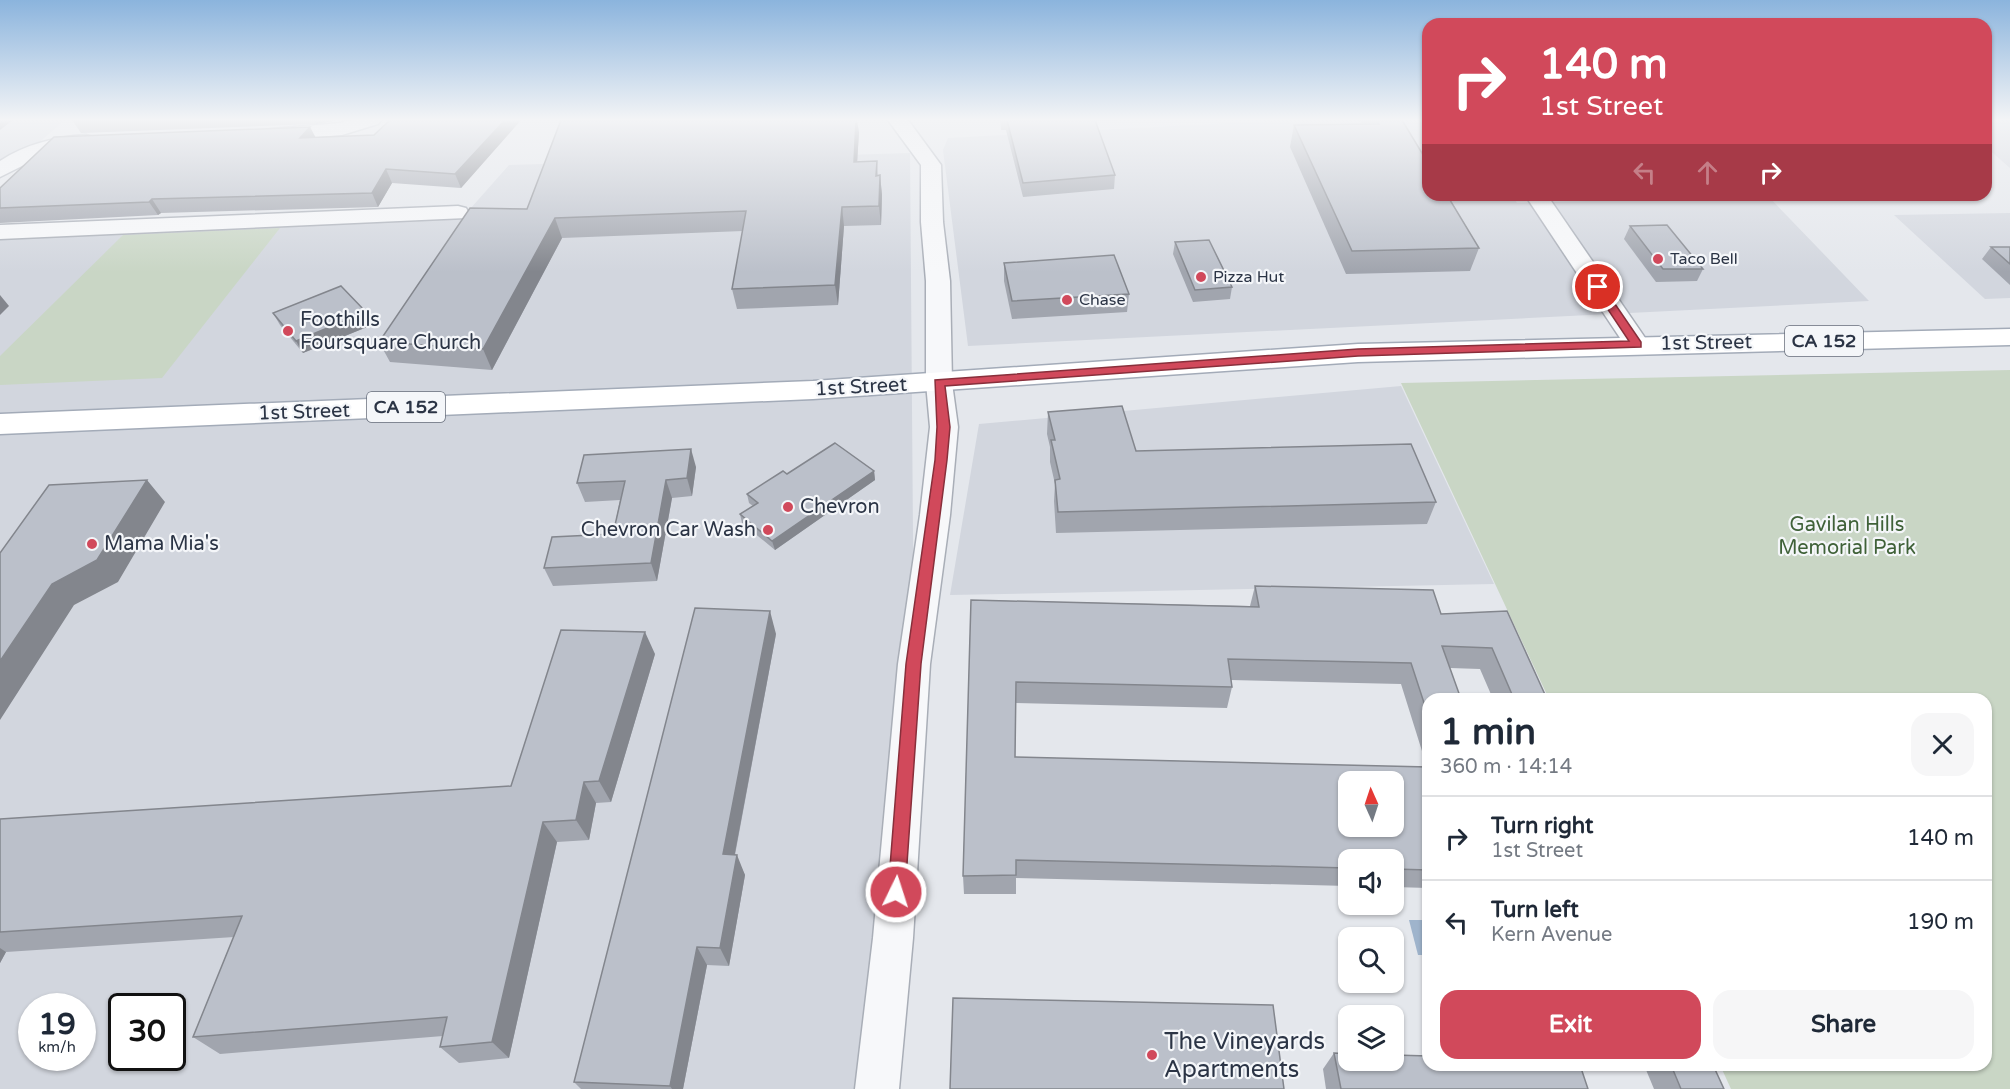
<!DOCTYPE html>
<html lang="en">
<head>
<meta charset="utf-8">
<style>
  :root { --surface:#fff; --page:#f6f6f7; --text:#1f2937; --muted:#747a83; --line:#e0e1e3; --accent:#d1495b }
  body { margin:0; font-family:"Varela Round",sans-serif; background:var(--page); color:var(--text); height:100vh; display:flex; flex-direction:column; font-size:22px; white-space:nowrap }
  * { box-sizing:border-box; margin:0 }
  p { font-size:20px; color:var(--muted) }
  .icon { flex:none; width:33px; height:33px; fill:none; stroke:currentColor; stroke-width:2; stroke-linecap:round; stroke-linejoin:round }
  .map { position:relative; flex:1; overflow:hidden }
  .drawer { position:absolute; left:1422px; top:693px; width:570px; height:378px; display:flex; flex-direction:column; background:var(--surface); border-radius:18px; box-shadow:0 2px 4px #0004 }
  .drawer>* { flex:none }
  .banner { position:absolute; left:1422px; top:18px; width:570px; height:183px; border-radius:18px; box-shadow:0 2px 4px #0004; background:#d1495b; color:#fff; overflow:hidden }
  .needle { width:39px; rotate:357deg }
  .fabs { position:absolute; left:1338px; top:771px; display:grid; gap:12px }
  .fabs a { display:grid; place-items:center; width:66px; height:66px; border-radius:12px; background:var(--surface); box-shadow:0 2px 4px #0004; font-size:30px }
  .speed { position:absolute; left:18px; top:993px; display:flex; gap:12px; font-size:30px; font-weight:700; text-align:center }
  .speed>* { display:grid; place-content:center; width:78px; height:78px; border-radius:50%; background:var(--surface); box-shadow:0 2px 4px #0004; line-height:1 }
  .speed small { font-size:15px; font-weight:400 }
  .speed .limit { border:3px solid #111; border-radius:9px; background:#fff; color:#111 }
  .pin { position:absolute; display:grid; place-items:center; width:51px; height:51px; color:#fff; margin:-26px; border:3px solid #fff; border-radius:50%; box-shadow:0 2px 6px #0007 }
  .me { position:absolute; width:66px; margin:-33px; rotate:4deg; stroke-linejoin:round; filter:drop-shadow(0 0 4px #0008) }
  .turn { display:flex; align-items:center; gap:21px; height:126px; padding:0 18px; font-size:27px }
  .turn .icon { width:78px; height:78px; stroke-width:2.5 }
  .turn b { display:block; font-size:42px; line-height:51px }
  .lanes { display:flex; align-items:center; height:57px; padding:0 18px; background:#0003; justify-content:center; gap:30px; direction:ltr }
  .lanes .off { opacity:.35 }
  .round { display:grid; place-items:center; flex:none; width:63px; height:63px; border-radius:18px; background:var(--page) }
  .head { display:flex; align-items:center; justify-content:space-between; height:102px; padding:0 18px }
  h1 { font-size:36px; font-weight:700; line-height:45px }
  .primary-button { display:flex; gap:12px; margin-top:auto; padding:12px 18px }
  .primary-button a { flex:1; height:69px; border-radius:18px; background:var(--accent); color:#fff; font-size:24px; font-weight:700; line-height:69px; text-align:center }
  .primary-button a+a { background:var(--page); color:var(--text) }
  ul { padding:0; list-style:none }
  li { display:flex; align-items:center; gap:18px; height:84px; padding:0 18px; border-top:2px solid var(--line) }
  li div { flex:1 }
  li b { display:block; font-size:22px }
  li em { font-style:normal }
  .map>svg:first-child { display:block }
  .built { fill:#d2d6de; fill-rule:evenodd }
  .green { fill:#c9d6c5 }
  .water { fill:#9fb4cc }
  .lines { fill:none; stroke-linecap:round; stroke-linejoin:round }
  .minor-casing { stroke:#a9aeb7; stroke-width:3 }
  .major-casing { stroke:#a3abb8; stroke-width:3 }
  .minor { fill:#f7f8fa; fill-rule:evenodd }
  .major { fill:#fff; fill-rule:evenodd }
  .wall { fill:#a1a5ae; fill-rule:evenodd }
  .shaded-wall { fill:#83868d }
  .building { fill:#bbc0ca; stroke:#83868d; stroke-width:1.5; fill-rule:evenodd }
  .route { fill:#d1495b; stroke:#882f3b; stroke-width:1.5 }
  .poi-dot { fill:#d1495b; stroke:#f4f6f9; stroke-width:2 }
  .labels { text-anchor:middle; dominant-baseline:central; stroke-width:4.5; stroke-linejoin:round; paint-order:stroke }
  .far-poi-label { font-size:16px; fill:#2b3445; stroke:#f4f6f9; text-anchor:start }
  .shield { fill:#f4f6f9; stroke:#676e7b; stroke-width:1.5 }
  .shield-label { font-size:18px; font-weight:bold; fill:#2b3445 }
  .poi-label { font-size:20px; fill:#2b3445; stroke:#f4f6f9; text-anchor:start }
  .street-label { font-size:20px; fill:#2b3445; stroke:#f4f6f9 }
  .park-label { font-size:20px; fill:#3f6138; stroke:#f4f6f9 }
  .near-poi-label { font-size:24px; fill:#2b3445; stroke:#f4f6f9; text-anchor:start }
</style>
</head>
<body>
<div class="map">
<svg width="2010" height="1089" viewBox="0 0 2010 1089">
  <rect width="100%" height="100%" fill="#e4e7ec"/>
  <!-- built -->
  <g class="built">
    <polygon points="0,120 65,120 0,176"/>
    <polygon points="1287,120 1428,120 1428,195 1512,195 1517,203 1768,196 1869,301 968,346 943,150 948,138"/>
    <polygon points="1986,120 2010,120 2010,168 1986,147"/>
    <path d="M910,153L914,664L874,1089H0V229L470,209L509,165ZM32,1006H82V1058H32ZM122,1006H172V1058H122Z"/>
    <polygon points="2010,213 2010,298 1985,299 1894,215"/>
    <polygon points="1401,386 1494,584 950,595 979,424"/>
  </g>
  <!-- green -->
  <g class="green">
    <polygon points="280,228 162,378 0,385 0,356 123,235"/>
    <polygon points="2010,370 2010,1089 1731,1089 1720,1065 1986,1065 1986,699 1549,699 1401,383"/>
  </g>
  <!-- water -->
  <polygon class="water" points="1409,920 1428,920 1428,955 1418,955"/>
  <g class="lines">
    <defs>
      <g id="minor">
        <polygon points="351,120 381,120 378,124 342,135 271,141 264,139 261,135 264,131 271,129 340,123"/>
        <polygon points="888,120 908,120 941,165 943,222 950,281 952,383 958,427 950,515 930,664 913,938 899,1089 855,1089 873,938 898,664 920,515 930,427 926,383 926,281 921,222 921,165"/>
        <path d="M86,135L93,137L96,141L93,145L48,153L0,177V161C26,144 55,137 86,135Z"/>
        <polygon points="1525,195 1547,195 1650,345 1646,350 1637,353 1628,350"/>
        <polygon points="458,206 466,208 469,213 466,218 0,239 0,225"/>
      </g>
      <polygon id="major" points="2010,329 2010,345 1358,362 813,399 0,434 0,414 813,381 1358,344"/>
    </defs>
    <!-- minor casing -->
    <use href="#minor" class="minor-casing"/>
    <!-- major casing -->
    <use href="#major" class="major-casing"/>
    <!-- minor -->
    <use href="#minor" class="minor"/>
    <!-- major -->
    <use href="#major" class="major"/>
  </g>
  <!-- wall -->
  <g class="wall">
    <polygon points="72,120 334,120 333,121 316,124 81,133"/>
    <polygon points="390,120 521,120 461,188 392,183 378,207 161,213 158,215 0,223 0,188 310,127 315,138 374,135"/>
    <polygon points="1000,120 1130,120 1095,121 1115,175 1114,189 1023,197 1006,130 1001,130"/>
    <polygon points="1360,120 1402,120 1479,248 1470,271 1346,274 1290,147 1294,125 1362,124"/>
    <polygon points="859,132 857,162 877,161 878,176 880,175 882,195 881,225 844,226 838,305 737,309 732,289 743,231 562,238 492,370 390,362 379,342 527,209"/>
    <polygon points="1630,226 1703,269 1697,281 1656,282 1624,239"/>
    <polygon points="1175,242 1232,287 1230,299 1193,302 1173,254"/>
    <polygon points="1991,247 2010,247 2010,285 1982,259"/>
    <polygon points="1004,263 1129,294 1127,312 1012,319 1004,281"/>
    <polygon points="273,313 372,325 303,353 280,325"/>
    <polygon points="1048,412 1136,451 1436,502 1427,524 1056,533 1054,501 1055,484 1050,462 1050,447 1047,434"/>
    <polygon points="696,467 692,496 672,498 657,581 553,586 544,568 613,534 620,500 585,502 577,483"/>
    <polygon points="874,471 875,480 775,550 742,523 740,514 753,506 749,503 747,494 787,474"/>
    <path d="M1255,586L1441,614L1507,611L1547,699H1493L1480,669L1450,668L1428,699V888L1394,887V860H1348V886L1016,878V894H964L963,876L971,600L1250,606ZM1231,680L1401,684L1427,767L1015,757L1016,703L1227,708L1232,687Z"/>
    <polygon points="776,634 735,855 745,875 729,966 707,965 683,1089 581,1089 574,1082"/>
    <polygon points="655,654 611,802 596,803 589,840 557,842 509,1058 459,1063 440,1047 443,1036 220,1054 193,1037 234,937 6,952 0,963 0,819 511,786"/>
    <polygon points="1334,1053 1588,1089 1326,1089 1323,1069"/>
    <polygon points="1644,1065 1713,1065 1724,1089 1654,1089"/>
  </g>
  <!-- shaded-wall -->
  <g class="shaded-wall">
    <polygon points="0,120 13,120 0,130"/>
    <polygon points="314,120 334,120 333,121 316,124"/>
    <polygon points="505,120 521,120 461,188 455,174"/>
    <polygon points="856,120 857,120 859,132 856,181 854,162"/>
    <polygon points="310,127 317,140 300,138"/>
    <polygon points="386,169 392,183 378,207 372,193"/>
    <polygon points="880,175 882,195 881,225 879,206"/>
    <polygon points="152,199 161,213 158,215 149,202"/>
    <polygon points="842,207 844,226 838,305 835,285"/>
    <polygon points="555,218 562,238 492,370 483,349"/>
    <polygon points="0,295 9,306 0,315"/>
    <polygon points="366,312 372,325 303,353 296,341"/>
    <polygon points="691,449 696,467 692,496 687,478"/>
    <polygon points="874,471 875,480 775,550 772,541"/>
    <polygon points="147,480 165,502 118,582 74,605 0,720 0,661 52,584"/>
    <polygon points="666,480 672,498 657,581 651,563"/>
    <polygon points="770,611 776,634 731,874 723,854"/>
    <polygon points="645,632 655,654 611,802 599,781"/>
    <polygon points="584,782 596,803 589,840 576,820"/>
    <polygon points="543,822 557,842 509,1058 492,1042"/>
    <polygon points="737,855 745,875 729,966 720,948"/>
    <polygon points="697,947 707,965 683,1089 672,1089 670,1086"/>
    <polygon points="0,948 6,952 0,963"/>
  </g>
  <!-- building -->
  <g class="building">
    <polygon points="390,120 505,120 455,174 386,169 372,193 152,199 149,202 0,208 0,188 54,137 310,127 300,138 374,135"/>
    <polygon points="561,120 856,120 854,162 877,161 876,176 880,175 879,206 842,207 835,285 732,289 746,211 555,218 483,349 379,342 470,208 527,209"/>
    <polygon points="1007,120 1095,120 1115,175 1023,183"/>
    <polygon points="1377,120 1402,120 1428,163 1428,195 1447,195 1479,248 1352,251 1294,125 1379,124"/>
    <polygon points="1667,225 1703,269 1663,269 1630,226"/>
    <polygon points="1209,240 1232,287 1195,290 1175,242"/>
    <polygon points="1991,247 2010,247 2010,264"/>
    <polygon points="1114,255 1129,294 1012,301 1004,263"/>
    <polygon points="341,286 366,312 296,341 273,313"/>
    <polygon points="1122,406 1136,451 1411,444 1436,502 1058,512 1055,480 1060,479 1051,440 1055,440 1048,412"/>
    <polygon points="835,443 874,471 772,541 740,514 758,503 747,494 783,471 787,474"/>
    <polygon points="691,449 687,478 666,480 651,563 544,568 552,537 613,534 625,481 577,483 584,455"/>
    <polygon points="147,480 97,560 52,584 0,661 0,553 49,485"/>
    <path d="M1255,586L1433,590L1441,614L1507,611L1547,699H1514L1492,648L1442,646L1461,699H1428V715L1411,663L1228,659L1232,687L1016,682L1015,757L1428,767V870L1394,869V860H1348V868L1016,860V875L963,876L971,600L1259,607ZM1348,782H1394V826H1348Z"/>
    <polygon points="695,608 770,611 723,854 737,855 720,948 697,947 670,1086 574,1082"/>
    <polygon points="561,630 645,632 599,781 584,782 576,820 543,822 492,1042 440,1047 447,1017 193,1037 242,916 0,932 0,819 511,786"/>
    <polygon points="953,998 1273,1005 1284,1089 950,1089"/>
    <polygon points="1334,1053 1348,1054 1348,1060 1394,1060 1394,1055 1428,1056 1428,1065 1580,1065 1588,1089 1341,1089"/>
    <polygon points="1671,1065 1713,1065 1724,1089 1681,1089"/>
  </g>
  <!-- sky -->
  <linearGradient id="sky" x2="0" y2="1"><stop stop-color="#8bb4dd"/><stop offset="0.44" stop-color="#f3f4f6"/><stop offset="1" stop-color="#f3f4f6" stop-opacity="0"/></linearGradient>
  <rect width="2010" height="272" fill="url(#sky)"/>
  <!-- route -->
  <polygon class="route" points="1598,284 1602,285 1641,342 1641,347 1358,356 945,386 950,427 947,460 921,664 905,892 903,898 896,901 890,898 888,892 906,664 935,460 937,427 935,380 1358,349 1629,341 1593,287"/>
  <!-- markers -->
  <g class="poi-dot">
    <circle cx="1658" cy="259" r="6"/>
    <circle cx="1201" cy="277" r="6"/>
    <circle cx="1067" cy="300" r="6"/>
    <circle cx="288" cy="331" r="6"/>
    <circle cx="788" cy="507" r="6"/>
    <circle cx="768" cy="530" r="6"/>
    <circle cx="92" cy="544" r="6"/>
    <circle cx="1152" cy="1055" r="6"/>
  </g>
  <g class="labels">
    <!-- far-poi labels -->
    <g class="far-poi-label">
      <text x="1670" y="259">Taco Bell</text>
      <text x="1213" y="277">Pizza Hut</text>
      <text x="1079" y="300">Chase</text>
    </g>
    <!-- shield labels -->
    <g class="shield">
      <rect x="1785" y="326" width="78" height="30" rx="4.5"/>
      <rect x="367" y="392" width="78" height="30" rx="4.5"/>
    </g>
    <g class="shield-label">
      <text x="1824" y="341">CA 152</text>
      <text x="406" y="407">CA 152</text>
    </g>
    <!-- poi labels -->
    <g class="poi-label">
      <text x="300" y="320">Foothills<tspan x="300" dy="23">Foursquare Church</tspan></text>
      <text x="800" y="507">Chevron</text>
      <text x="756" y="530" text-anchor="end">Chevron Car Wash</text>
      <text x="104" y="544">Mama Mia's</text>
    </g>
    <!-- street labels -->
    <g class="street-label">
      <text transform="translate(1706 343) rotate(-1)">1st Street</text>
      <text transform="translate(861 387) rotate(-3)">1st Street</text>
      <text transform="translate(304 412) rotate(-2)">1st Street</text>
    </g>
    <!-- park labels -->
    <g class="park-label">
      <text x="1847" y="525">Gavilan Hills<tspan x="1847" dy="23">Memorial Park</tspan></text>
    </g>
    <!-- near-poi labels -->
    <g class="near-poi-label">
      <text x="1164" y="1041">The Vineyards<tspan x="1164" dy="28">Apartments</tspan></text>
    </g>
  </g>
</svg>
<div class="fabs">
<a><svg class="needle" viewBox="-14 -14 28 28"><path d="M0-13l5 13h-10z" fill="#e53935"/><path d="M0 13l5-13h-10z" fill="#747a83"/></svg></a>
<a><svg class="icon" aria-label="sound" viewBox="0 0 24 24"><path d="M4 9h4l5-4v14l-5-4H4zM17 9q2 3 0 6"/></svg></a>
<a><svg class="icon" aria-label="search" viewBox="0 0 24 24"><circle cx="10" cy="10" r="6"/><path d="M15 15l6 6"/></svg></a>
<a><svg class="icon" aria-label="layers" viewBox="0 0 24 24"><path d="M12 4l9 5-9 5-9-5zM3 14l9 5 9-5"/></svg></a>
</div>
<div class="speed"><div>19<small>km/h</small></div><div class="limit">30</div></div>
<div class="pin" style="left:1598px;top:287px;background:#d93025"><svg class="icon" aria-label="arrive" viewBox="0 0 24 24"><path d="M6 21V4h12l-3 4 3 4H6"/></svg></div>
<svg class="me" style="left:896px;top:892px" viewBox="-20 -20 40 40"><circle r="17" fill="#d1495b" stroke="#fff" stroke-width="3"/><path d="M0-11L8 9 0 5-8 9z" fill="#fff"/></svg>
<div class="banner">
<div class="turn"><svg class="icon" aria-label="right" viewBox="0 0 24 24"><path d="M7 20v-9h11M14 6l5 5-5 5"/></svg><div><b>140 m</b>1st Street</div></div>
<div class="lanes"><svg class="icon off" aria-label="left" viewBox="0 0 24 24"><path d="M17 20v-9H6M10 6l-5 5 5 5"/></svg><svg class="icon off" aria-label="ahead" viewBox="0 0 24 24"><path d="M12 20V5M6 11l6-6 6 6"/></svg><svg class="icon" aria-label="right" viewBox="0 0 24 24"><path d="M7 20v-9h11M14 6l5 5-5 5"/></svg></div>
</div>
<section class="drawer">
<div class="head"><div><h1>1 min</h1><p>360 m · 14:14</p></div><a class="round"><svg class="icon" aria-label="close" viewBox="0 0 24 24"><path d="M6 6l12 12M18 6L6 18"/></svg></a></div>
<ul>
<li><svg class="icon" aria-label="right" viewBox="0 0 24 24"><path d="M7 20v-9h11M14 6l5 5-5 5"/></svg><div><b>Turn right</b><p>1st Street</p></div><em>140 m</em></li>
<li><svg class="icon" aria-label="left" viewBox="0 0 24 24"><path d="M17 20v-9H6M10 6l-5 5 5 5"/></svg><div><b>Turn left</b><p>Kern Avenue</p></div><em>190 m</em></li>
</ul>
<div class="primary-button"><a>Exit</a><a>Share</a></div>
</section>
</div>
</body>
</html>
